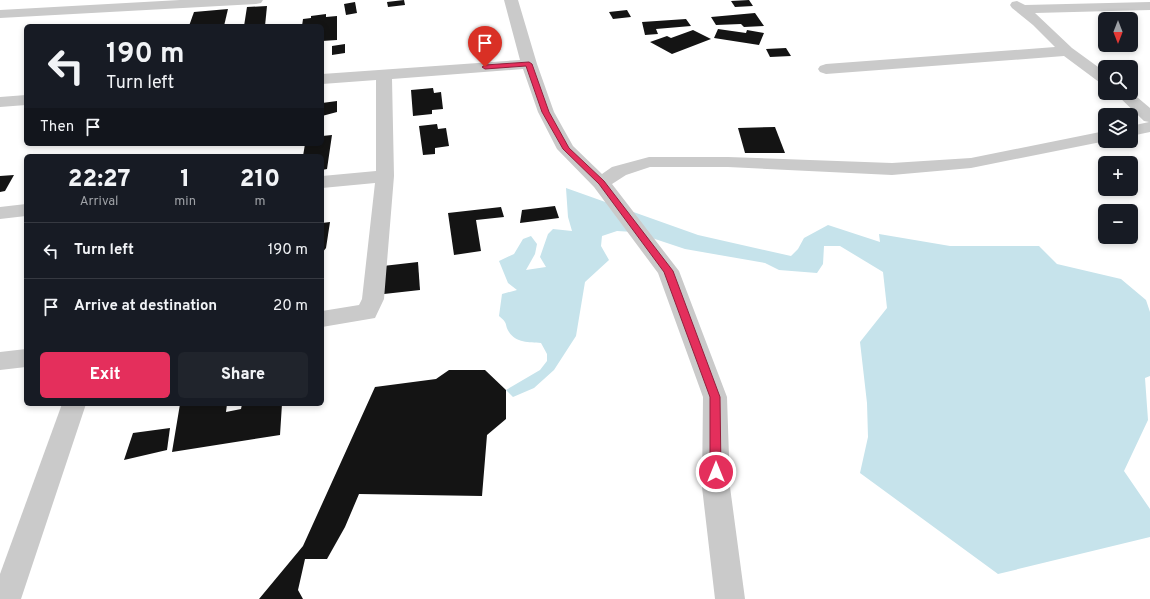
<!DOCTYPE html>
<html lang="en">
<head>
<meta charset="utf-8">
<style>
  :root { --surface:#171b24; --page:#20242c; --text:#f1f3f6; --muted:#9ea1a6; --line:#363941; --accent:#e42f5c }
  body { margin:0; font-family:Overpass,sans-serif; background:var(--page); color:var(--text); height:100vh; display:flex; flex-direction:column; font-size:15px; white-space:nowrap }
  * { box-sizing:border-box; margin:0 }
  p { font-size:13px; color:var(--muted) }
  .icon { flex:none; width:22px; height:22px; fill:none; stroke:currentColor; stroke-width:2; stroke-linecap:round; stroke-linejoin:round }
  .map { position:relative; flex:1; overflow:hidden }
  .side { position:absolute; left:24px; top:154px; width:300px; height:252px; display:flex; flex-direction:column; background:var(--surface); border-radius:6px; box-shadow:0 2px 6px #0003 }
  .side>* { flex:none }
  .banner { position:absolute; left:24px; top:24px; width:300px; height:122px; border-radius:6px; box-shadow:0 2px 6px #0003; background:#171b24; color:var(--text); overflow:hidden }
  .needle { width:26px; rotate:180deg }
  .fabs { position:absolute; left:1098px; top:12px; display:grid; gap:8px }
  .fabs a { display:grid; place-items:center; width:40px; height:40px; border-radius:6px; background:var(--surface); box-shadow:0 2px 6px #0003; font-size:20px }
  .pin { position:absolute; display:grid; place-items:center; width:34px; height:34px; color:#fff; margin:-41px -17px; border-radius:50% 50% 50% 0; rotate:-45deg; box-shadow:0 0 4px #0007 }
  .pin .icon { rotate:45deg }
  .me { position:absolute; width:44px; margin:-22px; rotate:0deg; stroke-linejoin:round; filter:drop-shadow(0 0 3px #0008) }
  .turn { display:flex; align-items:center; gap:14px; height:84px; padding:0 16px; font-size:18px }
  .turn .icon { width:52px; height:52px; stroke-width:2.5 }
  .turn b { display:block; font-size:28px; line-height:34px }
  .then { display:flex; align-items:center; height:38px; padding:0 16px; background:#0003; gap:8px; font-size:15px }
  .eta { display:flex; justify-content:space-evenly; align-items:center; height:68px; text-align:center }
  .eta b { font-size:24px; font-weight:800; line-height:28px }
  .action { display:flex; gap:8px; margin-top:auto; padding:8px 16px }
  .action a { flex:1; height:46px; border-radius:6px; background:var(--accent); color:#fff; font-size:16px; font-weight:800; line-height:46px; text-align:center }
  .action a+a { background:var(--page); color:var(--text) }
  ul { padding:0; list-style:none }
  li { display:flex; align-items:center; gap:12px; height:56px; padding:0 16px; border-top:1px solid var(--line) }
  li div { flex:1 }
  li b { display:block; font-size:15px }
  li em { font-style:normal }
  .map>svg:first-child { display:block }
  .water { fill:#c6e3eb }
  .building { fill:#141414 }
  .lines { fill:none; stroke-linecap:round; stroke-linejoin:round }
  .street { fill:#cacaca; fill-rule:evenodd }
  .route { fill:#e42f5c; stroke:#941f3c }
</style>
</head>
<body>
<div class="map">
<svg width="1150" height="599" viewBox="0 0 1150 599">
  <rect width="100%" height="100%" fill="#fff"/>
  <!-- water -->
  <path class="water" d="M566,188L698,235L791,256L798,249L804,238L828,225L880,242L879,234L950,246H1039L1057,264L1121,279L1146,300L1150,312V376L1145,378L1148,420L1124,471L1150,509V537L998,574L860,473L868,437L867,403L860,342L887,308L883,272L840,246H824L823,264L817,273L779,270L765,263L685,249L634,232L617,231L602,236L601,246L609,260L585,282L576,336L554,370L534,388L513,397L506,390L540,370L547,361V354L541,343C529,342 516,343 509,332C504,324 509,324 499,316L502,294L517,290L508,283L499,261L514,254L523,239L531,236L537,244L535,254L526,270L546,267L540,257L548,234L553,229L572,231L568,217Z"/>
  <!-- building -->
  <g class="building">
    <polygon points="404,0 405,5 388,7 387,2"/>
    <polygon points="749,0 753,6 735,7 731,1"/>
    <polygon points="355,2 357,13 346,15 344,4"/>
    <polygon points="267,6 265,26 244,26 247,7"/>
    <polygon points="228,9 224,26 189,26 194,12"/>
    <polygon points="627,10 631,17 613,19 609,12"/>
    <polygon points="755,13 764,26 744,27 741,24 716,25 711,17"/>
    <polygon points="326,14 326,17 337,16 337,40 322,41 322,26 302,26 303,19 311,18 311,16"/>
    <polygon points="686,19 691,26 656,29 658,34 645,35 642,22"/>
    <polygon points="718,29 746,33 747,30 764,33 759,45 714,38"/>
    <polygon points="693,30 711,39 672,54 650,42 667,36 671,38"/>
    <polygon points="345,44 345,53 332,55 332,46"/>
    <polygon points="786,48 791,56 770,57 766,49"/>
    <polygon points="433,88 434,93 441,92 443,109 432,110 432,114 413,116 411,90"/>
    <polygon points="337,101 337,112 322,116 322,103"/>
    <polygon points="437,124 438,129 446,128 449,146 435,148 435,154 423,155 419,126"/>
    <polygon points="775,127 785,153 745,153 738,128"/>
    <polygon points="332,135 327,169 322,170 322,156 303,156 305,144 322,144 322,136"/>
    <polygon points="14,175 5,191 0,192 0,176"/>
    <polygon points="555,206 559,218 520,223 522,210"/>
    <polygon points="501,207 504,217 476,220 481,251 454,255 448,213"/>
    <polygon points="330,222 326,248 322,253 322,223"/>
    <polygon points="418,262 420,290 384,294 383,266"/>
    <polygon points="449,370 485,370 506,390 506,419 487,435 482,496 359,494 345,527 327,559 305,559 298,590 303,599 259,599 303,546 375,387 436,379"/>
    <polygon points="180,404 227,404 226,412 241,409 242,404 282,404 280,435 172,452"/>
    <polygon points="170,428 167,450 124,460 133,433"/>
  </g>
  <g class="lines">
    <!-- street -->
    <g class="street">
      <polygon points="180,0 263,0 261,3 256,4 0,18 0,10"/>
      <polygon points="504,0 518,0 537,64 554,112 573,146 602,174 612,167 649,157 728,157 892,163 971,158 1105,131 1106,141 971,168 892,175 728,167 650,167 626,175 612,184 679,271 727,397 730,487 745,599 715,599 702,487 703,397 658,273 594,187 557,149 538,112 523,69 392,79 394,176 384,299 375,318 322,327 322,311 359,305 362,299 375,183 322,188 322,176 376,171 376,80 322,84 322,74 520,60"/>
      <polygon points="1017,1 1025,5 1150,2 1150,10 1035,13 1072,48 1105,72 1105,84 1099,82 1064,56 826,74 820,72 818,69 820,66 826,64 1055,47 1033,25 1012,8 1010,5 1012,2"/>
      <polygon points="1131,92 1150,108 1150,132 1131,136 1131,126 1149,122 1144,121 1115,93 1131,93"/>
      <polygon points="26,95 26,105 0,107 0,97"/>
      <polygon points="26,204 26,216 0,219 0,207"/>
      <polygon points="26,349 26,367 0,370 0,352"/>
      <polygon points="62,404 86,404 21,599 0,599 0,574"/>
    </g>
  </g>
  <!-- route -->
  <polygon class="route" points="529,62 532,64 549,112 569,148 604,181 673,271 720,397 721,472 720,476 716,477 712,476 710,472 710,397 664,272 599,184 563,149 542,112 526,66 485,69 482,67 485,65"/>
</svg>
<div class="fabs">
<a><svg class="needle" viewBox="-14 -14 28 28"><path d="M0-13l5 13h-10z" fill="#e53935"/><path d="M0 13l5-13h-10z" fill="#9ea1a6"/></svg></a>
<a><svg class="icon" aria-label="search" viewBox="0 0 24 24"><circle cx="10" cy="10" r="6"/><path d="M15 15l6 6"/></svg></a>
<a><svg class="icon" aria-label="layers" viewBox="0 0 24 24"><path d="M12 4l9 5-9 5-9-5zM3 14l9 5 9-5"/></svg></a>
<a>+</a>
<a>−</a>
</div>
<div class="pin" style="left:485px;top:67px;background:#d93025"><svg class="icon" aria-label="arrive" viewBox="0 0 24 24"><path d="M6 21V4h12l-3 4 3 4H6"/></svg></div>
<svg class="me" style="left:716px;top:472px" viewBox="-20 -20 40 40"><circle r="17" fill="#e42f5c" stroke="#fff" stroke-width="3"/><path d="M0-11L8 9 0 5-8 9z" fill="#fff"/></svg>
<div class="banner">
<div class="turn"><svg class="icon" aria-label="left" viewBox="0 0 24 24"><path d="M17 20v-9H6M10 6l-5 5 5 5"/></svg><div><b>190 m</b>Turn left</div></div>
<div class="then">Then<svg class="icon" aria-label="arrive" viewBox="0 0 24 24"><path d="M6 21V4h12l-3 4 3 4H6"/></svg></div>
</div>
<section class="side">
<div class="eta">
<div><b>22:27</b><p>Arrival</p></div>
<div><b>1</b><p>min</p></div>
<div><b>210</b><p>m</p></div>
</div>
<ul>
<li><svg class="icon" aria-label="left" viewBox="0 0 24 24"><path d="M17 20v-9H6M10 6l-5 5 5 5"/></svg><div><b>Turn left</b></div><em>190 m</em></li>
<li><svg class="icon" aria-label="arrive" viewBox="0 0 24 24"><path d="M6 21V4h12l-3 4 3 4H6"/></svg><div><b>Arrive at destination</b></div><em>20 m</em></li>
</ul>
<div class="action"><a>Exit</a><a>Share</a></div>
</section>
</div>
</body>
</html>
